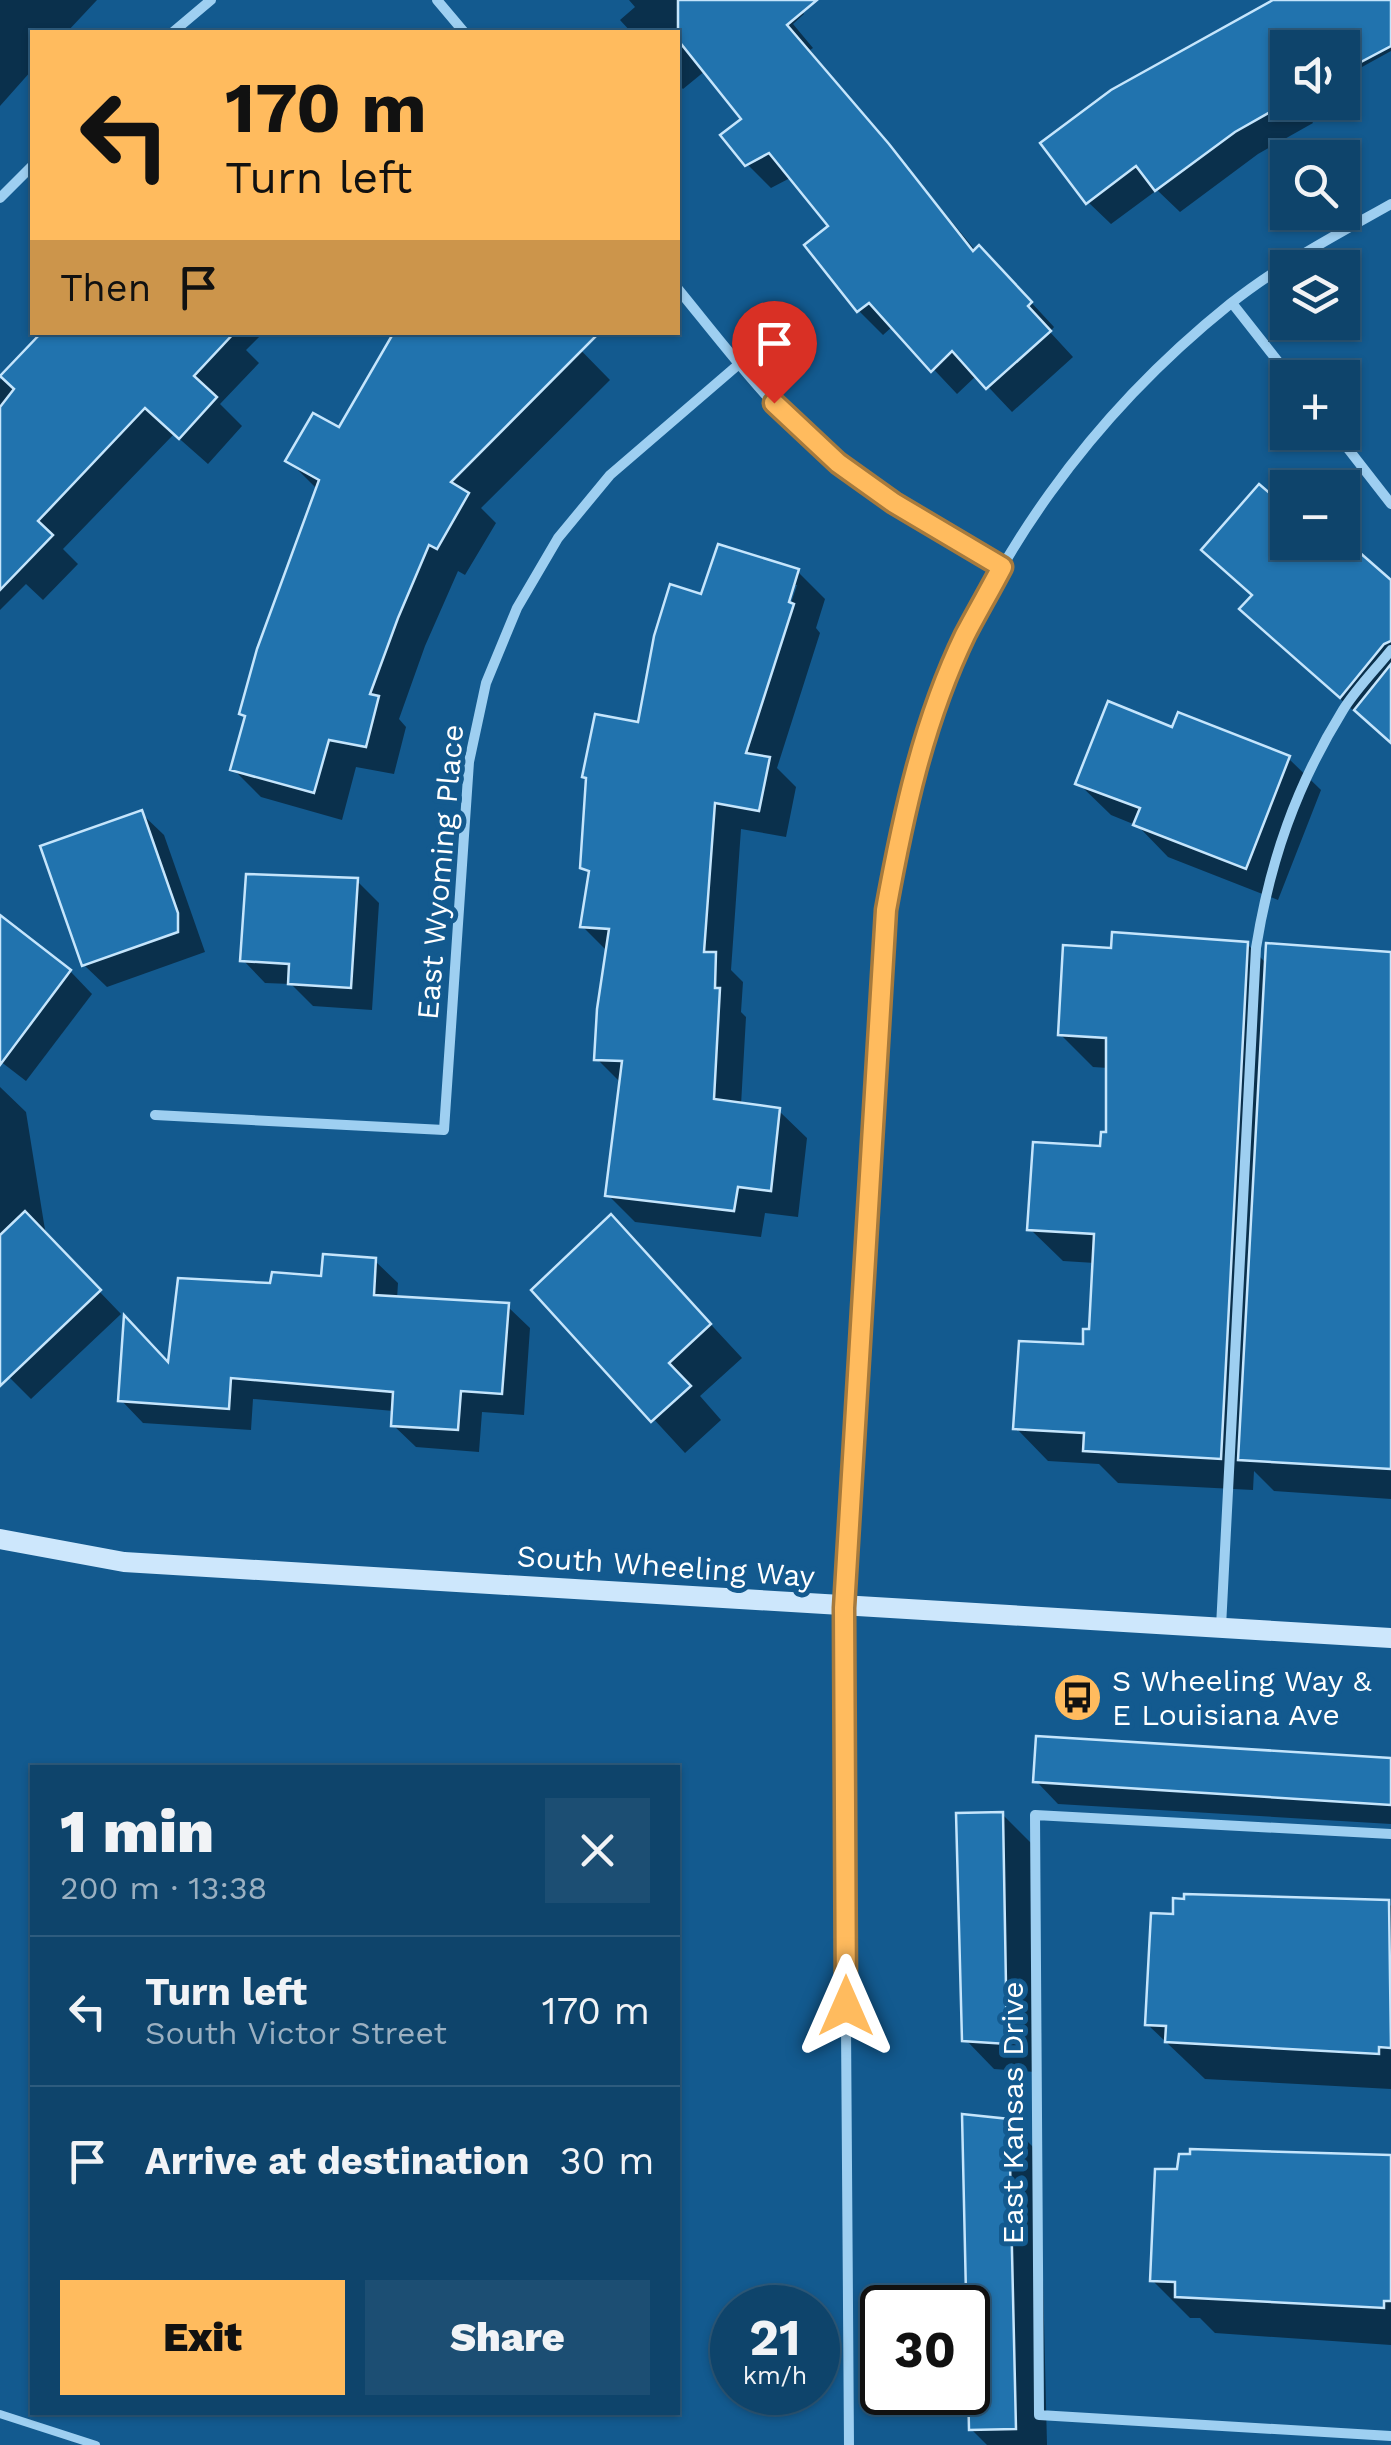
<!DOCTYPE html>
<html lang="en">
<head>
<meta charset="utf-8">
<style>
  :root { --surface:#0e446b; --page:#1c4e73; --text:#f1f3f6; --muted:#9bb0c1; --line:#2e5c7e; --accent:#ffbb5e }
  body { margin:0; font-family:"Work Sans",sans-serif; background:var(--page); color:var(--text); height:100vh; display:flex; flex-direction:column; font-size:38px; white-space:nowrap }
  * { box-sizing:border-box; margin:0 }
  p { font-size:32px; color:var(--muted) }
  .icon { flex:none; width:55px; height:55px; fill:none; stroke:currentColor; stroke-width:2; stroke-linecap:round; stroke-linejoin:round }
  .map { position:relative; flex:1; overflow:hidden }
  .details { position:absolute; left:30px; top:1765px; width:650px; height:650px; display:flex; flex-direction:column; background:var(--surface); border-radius:0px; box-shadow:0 2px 8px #0004,0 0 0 2px var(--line) }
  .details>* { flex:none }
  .guide { position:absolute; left:30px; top:30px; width:650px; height:305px; border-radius:0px; box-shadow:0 2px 8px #0004,0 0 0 2px var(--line); background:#ffbb5e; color:#111; overflow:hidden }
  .fabs { position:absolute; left:1270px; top:30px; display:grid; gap:20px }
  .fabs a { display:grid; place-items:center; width:90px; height:90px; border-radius:0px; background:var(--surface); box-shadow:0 2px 8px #0004,0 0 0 2px var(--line); font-size:50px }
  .speed { position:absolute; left:710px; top:2285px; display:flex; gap:20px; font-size:50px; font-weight:700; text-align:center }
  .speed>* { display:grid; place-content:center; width:130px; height:130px; border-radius:50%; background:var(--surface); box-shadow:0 2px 8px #0004,0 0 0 2px var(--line); line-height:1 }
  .speed small { font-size:25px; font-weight:400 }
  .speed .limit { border:5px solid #111; border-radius:15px; background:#fff; color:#111 }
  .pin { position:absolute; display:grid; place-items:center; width:85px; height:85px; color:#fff; margin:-102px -42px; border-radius:50% 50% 50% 0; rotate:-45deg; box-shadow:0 0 10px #0007 }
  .pin .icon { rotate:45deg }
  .me { position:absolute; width:110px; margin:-55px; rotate:0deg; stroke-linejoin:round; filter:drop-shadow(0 0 8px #0008) }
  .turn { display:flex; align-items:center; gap:35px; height:210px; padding:0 30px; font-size:45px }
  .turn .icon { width:130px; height:130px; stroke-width:2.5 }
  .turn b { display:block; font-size:70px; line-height:85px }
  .then { display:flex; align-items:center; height:95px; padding:0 30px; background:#0003; gap:20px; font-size:38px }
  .round { display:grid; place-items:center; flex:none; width:105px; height:105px; border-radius:0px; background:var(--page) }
  .overview { display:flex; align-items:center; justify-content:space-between; height:170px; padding:0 30px }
  h1 { font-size:60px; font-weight:800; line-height:75px }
  .cta { display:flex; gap:20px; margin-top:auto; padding:20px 30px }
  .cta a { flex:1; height:115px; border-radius:0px; background:var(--accent); color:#111; font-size:40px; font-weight:800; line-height:115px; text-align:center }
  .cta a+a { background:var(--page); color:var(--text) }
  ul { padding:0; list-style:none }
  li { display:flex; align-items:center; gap:30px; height:150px; padding:0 30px; border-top:2px solid var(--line) }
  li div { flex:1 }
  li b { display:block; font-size:38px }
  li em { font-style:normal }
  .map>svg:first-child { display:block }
  .shadow { fill:#0007; fill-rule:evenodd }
  .building { fill:#2173ae; stroke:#c5e5fc; stroke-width:2.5 }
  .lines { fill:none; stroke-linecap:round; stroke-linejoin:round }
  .lane { stroke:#9ecff1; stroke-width:8 }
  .street { stroke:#9ecff1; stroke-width:10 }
  .secondary { stroke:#cde7fc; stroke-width:20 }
  .route-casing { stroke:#a67a3d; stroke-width:25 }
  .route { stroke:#ffbb5e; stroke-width:18 }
  .labels { text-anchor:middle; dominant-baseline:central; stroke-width:10; stroke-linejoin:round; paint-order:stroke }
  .street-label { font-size:30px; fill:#fff; stroke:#135a8f }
  .poi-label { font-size:30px; fill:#fff; stroke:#135a8f; text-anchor:start }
</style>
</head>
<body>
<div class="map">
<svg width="1391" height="2445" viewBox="0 0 1391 2445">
  <rect width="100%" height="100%" fill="#135a8f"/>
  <!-- shadow -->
  <g class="shadow">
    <polygon points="0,0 97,0 67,32 32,32 32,70 0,106"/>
    <polygon points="629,0 792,0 804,14 793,24 813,48 810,50 976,251 1003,272 1054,327 1050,332 1073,357 1012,412 977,375 957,394 893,326 883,335 859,311 808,245 831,226 792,177 771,188 747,164 744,119 705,71 683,89 678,84 678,32 631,32 620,20 635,7"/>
    <polygon points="1279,0 1391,0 1391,51 1342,78 1342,48 1288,48 1288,102 1302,102 1313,123 1258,154 1180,212 1157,190 1111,224 1088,202"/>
    <polygon points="45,332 264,332 246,350 259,363 220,404 242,426 208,464 174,434 63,549 78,564 43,600 26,584 0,610 0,380"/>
    <polygon points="563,332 610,380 481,508 496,523 465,575 458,571 425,646 399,719 406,727 394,774 356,767 342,820 261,797 233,769 247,719 242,713 316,488 288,460 340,431"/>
    <polygon points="1288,542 1342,542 1391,585 1391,744 1275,641 1254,597 1205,550"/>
    <path d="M798,572L825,599L816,628L820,633L777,768L796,787L786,837L741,829L731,970L743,982L741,1012L746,1017L741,1105L779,1111L807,1138L798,1217L765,1213L761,1237L635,1222L608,1195L621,1083L597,1059L608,952L582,926L591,875L583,867L640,725L703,597ZM792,585H797L787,615L782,613Z"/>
    <polygon points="1288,758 1321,790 1278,900 1168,857 1138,826 1111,815 1078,783"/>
    <polygon points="141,813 164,835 205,952 107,987 84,965"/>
    <polygon points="356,880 379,903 372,1010 313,1006 291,984 265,983 243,960"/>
    <polygon points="0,918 70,971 92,994 26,1081 0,1061"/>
    <polygon points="1247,944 1267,964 1391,954 1391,1499 1274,1491 1254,1471 1253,1490 1118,1483 1099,1464 1048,1461 1016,1428 1085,1347 1091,1332 1095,1263 1063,1261 1030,1229 1102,1149 1108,1135 1108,1068 1093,1067 1060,1034 1113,951"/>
    <polygon points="0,1087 26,1112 46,1236 121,1314 31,1399 0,1368"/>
    <polygon points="611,1217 742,1358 700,1396 721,1420 685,1453 535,1290"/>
    <polygon points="375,1261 398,1283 397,1299 507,1306 530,1328 524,1415 482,1412 479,1452 416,1447 393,1425 394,1411 253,1399 251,1430 143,1423 121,1400 170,1366 273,1285 323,1278"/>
    <polygon points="1391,1760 1391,1824 1058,1804 1036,1781"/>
    <polygon points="1002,1814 1032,1844 1035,2072 994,2069 965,2039"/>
    <polygon points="1388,1903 1391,1906 1391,2089 1205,2079 1147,2024"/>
    <polygon points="1007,2121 1040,2154 1047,2445 987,2445 971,2429"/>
    <polygon points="1391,2158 1391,2345 1215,2333 1200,2318 1190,2318 1152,2280"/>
  </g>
  <!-- building -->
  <g class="building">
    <polygon points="678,0 817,0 787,25 889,144 973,251 979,245 1032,302 1028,306 1051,331 986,389 952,351 931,372 869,303 857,312 804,245 828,226 769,153 745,166 720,135 741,119 678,40"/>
    <polygon points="1273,0 1391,0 1391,46 1342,72 1342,48 1288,48 1288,102 1235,132 1155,191 1136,166 1086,204 1040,143 1111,90"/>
    <polygon points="42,332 235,332 194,376 217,397 179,439 145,408 38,521 53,535 0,590 0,407 14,389 0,376"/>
    <polygon points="394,332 600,332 451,482 469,493 437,549 429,545 398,618 370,694 379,696 366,747 329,740 314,793 230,770 245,716 239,714 257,649 319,480 285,461 313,413 339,427"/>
    <polygon points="1259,484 1288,509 1288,542 1325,542 1342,558 1342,537 1391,580 1391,641 1384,644 1340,698 1239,609 1252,595 1201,550"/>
    <polygon points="718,544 799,569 789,602 794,604 746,753 770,757 759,811 715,803 704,952 716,952 715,988 720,988 714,1099 780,1108 771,1191 738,1187 734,1211 605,1196 622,1061 594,1060 597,1009 609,929 580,927 589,871 580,868 586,778 582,777 595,714 638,722 654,636 670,584 701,594"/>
    <polygon points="1391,664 1391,743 1354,710"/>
    <polygon points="1108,701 1172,727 1178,712 1290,756 1246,869 1133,825 1140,808 1075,784"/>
    <polygon points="142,810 178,913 178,932 82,966 40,846"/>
    <polygon points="246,874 358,878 351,988 288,984 289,964 240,961"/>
    <polygon points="0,915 71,970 0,1065"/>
    <polygon points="1112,932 1248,942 1221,1459 1083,1451 1084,1433 1013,1429 1019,1341 1083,1344 1083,1329 1089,1329 1094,1234 1027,1230 1033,1142 1100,1146 1101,1132 1106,1132 1106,1038 1058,1035 1063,945 1111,948"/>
    <polygon points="1266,943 1391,952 1391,1469 1238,1460"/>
    <polygon points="25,1211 101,1290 0,1386 0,1235"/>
    <polygon points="611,1214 711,1324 669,1363 691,1386 651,1422 531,1290"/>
    <polygon points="323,1254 376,1258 374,1295 509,1303 502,1394 461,1391 458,1430 391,1426 393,1392 231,1378 229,1409 118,1401 124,1315 168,1362 178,1278 270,1283 272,1272 321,1276"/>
    <polygon points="1036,1736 1391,1758 1391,1805 1033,1782"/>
    <polygon points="1003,1812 1007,2044 962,2041 956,1813"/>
    <polygon points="1184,1894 1389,1900 1391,2048 1379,2047 1379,2054 1165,2042 1166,2026 1145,2025 1151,1913 1173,1914 1173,1898 1184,1899"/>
    <polygon points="962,2114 1009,2119 1016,2429 969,2430"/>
    <polygon points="1190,2149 1391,2155 1391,2301 1384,2301 1384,2308 1175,2297 1175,2282 1150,2281 1155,2169 1177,2169 1179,2154 1190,2154"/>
  </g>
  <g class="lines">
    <!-- lane -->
    <polyline class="lane" points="0,2414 96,2445"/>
    <!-- street -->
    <g class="street">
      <polyline points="437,0 464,32"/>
      <polyline points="173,32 211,0"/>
      <polyline points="0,198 32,166"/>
      <path d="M678,289C723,344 767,403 821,450C876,496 941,530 1002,567"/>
      <polyline points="1232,303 1291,378"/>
      <polyline points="1335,432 1391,504"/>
      <polyline points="155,1115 444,1130 469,762 486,683 517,608 558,538 610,475 739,364"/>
      <path d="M1221,1627L1256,948C1270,861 1296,786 1343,710C1356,689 1375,670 1391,650"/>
      <polyline points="1391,1834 1035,1815 1039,2415 1391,2436"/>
      <path d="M849,2445L843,1607L887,910C898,847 909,785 930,725C987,558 1093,414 1230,304C1279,265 1336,235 1391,204"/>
    </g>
    <!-- secondary -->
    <polyline class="secondary" points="0,1539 124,1562 1391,1638"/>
  </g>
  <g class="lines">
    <defs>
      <path id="route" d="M774,403L838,463L894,503L1002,567C990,590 977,612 965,635C923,722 903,816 886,910L844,1608L846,2006"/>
    </defs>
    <!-- route casing -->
    <use href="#route" class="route-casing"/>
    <!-- route -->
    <use href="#route" class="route"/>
  </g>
  <!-- icons -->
  <defs>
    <symbol id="bus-disc" viewBox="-11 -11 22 22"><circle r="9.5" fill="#ffbb5e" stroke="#135a8f"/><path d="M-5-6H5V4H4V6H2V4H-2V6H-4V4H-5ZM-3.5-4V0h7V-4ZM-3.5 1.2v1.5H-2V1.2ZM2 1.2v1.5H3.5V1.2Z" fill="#111"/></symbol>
  </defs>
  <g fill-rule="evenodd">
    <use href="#bus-disc" x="1050" y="1670" width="55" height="55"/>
  </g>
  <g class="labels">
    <!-- street labels -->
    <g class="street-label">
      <text transform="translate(440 872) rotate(-85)">East Wyoming Place</text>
      <text transform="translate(666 1566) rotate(4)">South Wheeling Way</text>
      <text transform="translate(1012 2113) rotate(-90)">East Kansas Drive</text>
    </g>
    <!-- poi labels -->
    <g class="poi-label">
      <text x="1112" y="1680">S Wheeling Way &amp;<tspan x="1112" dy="34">E Louisiana Ave</tspan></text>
    </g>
  </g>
</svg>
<div class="fabs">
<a><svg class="icon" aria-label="sound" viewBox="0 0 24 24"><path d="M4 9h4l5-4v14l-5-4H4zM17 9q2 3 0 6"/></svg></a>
<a><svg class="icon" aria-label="search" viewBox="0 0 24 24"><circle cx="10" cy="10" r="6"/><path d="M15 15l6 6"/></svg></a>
<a><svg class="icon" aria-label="layers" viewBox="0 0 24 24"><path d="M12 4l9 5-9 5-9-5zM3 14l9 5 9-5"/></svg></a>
<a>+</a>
<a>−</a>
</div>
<div class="speed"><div>21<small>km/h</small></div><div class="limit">30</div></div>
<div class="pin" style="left:774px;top:403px;background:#d93025"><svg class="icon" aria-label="arrive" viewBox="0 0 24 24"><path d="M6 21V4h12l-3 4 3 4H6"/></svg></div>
<svg class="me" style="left:846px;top:2006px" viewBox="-20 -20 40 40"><path d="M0-17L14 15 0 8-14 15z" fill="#ffbb5e" stroke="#fff" stroke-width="4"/></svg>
<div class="guide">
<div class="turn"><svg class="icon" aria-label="left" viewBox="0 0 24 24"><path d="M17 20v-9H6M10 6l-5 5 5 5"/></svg><div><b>170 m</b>Turn left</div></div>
<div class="then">Then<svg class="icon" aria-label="arrive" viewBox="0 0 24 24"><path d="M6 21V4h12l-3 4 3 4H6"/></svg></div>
</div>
<section class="details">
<div class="overview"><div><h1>1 min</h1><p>200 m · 13:38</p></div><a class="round"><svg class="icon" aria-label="close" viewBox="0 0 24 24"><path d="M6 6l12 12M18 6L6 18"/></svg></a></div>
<ul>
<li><svg class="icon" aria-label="left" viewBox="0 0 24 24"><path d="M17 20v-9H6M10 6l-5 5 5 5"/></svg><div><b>Turn left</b><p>South Victor Street</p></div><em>170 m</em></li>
<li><svg class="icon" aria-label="arrive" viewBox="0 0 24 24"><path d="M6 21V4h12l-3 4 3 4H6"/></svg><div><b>Arrive at destination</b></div><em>30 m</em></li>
</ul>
<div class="cta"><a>Exit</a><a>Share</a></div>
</section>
</div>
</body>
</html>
